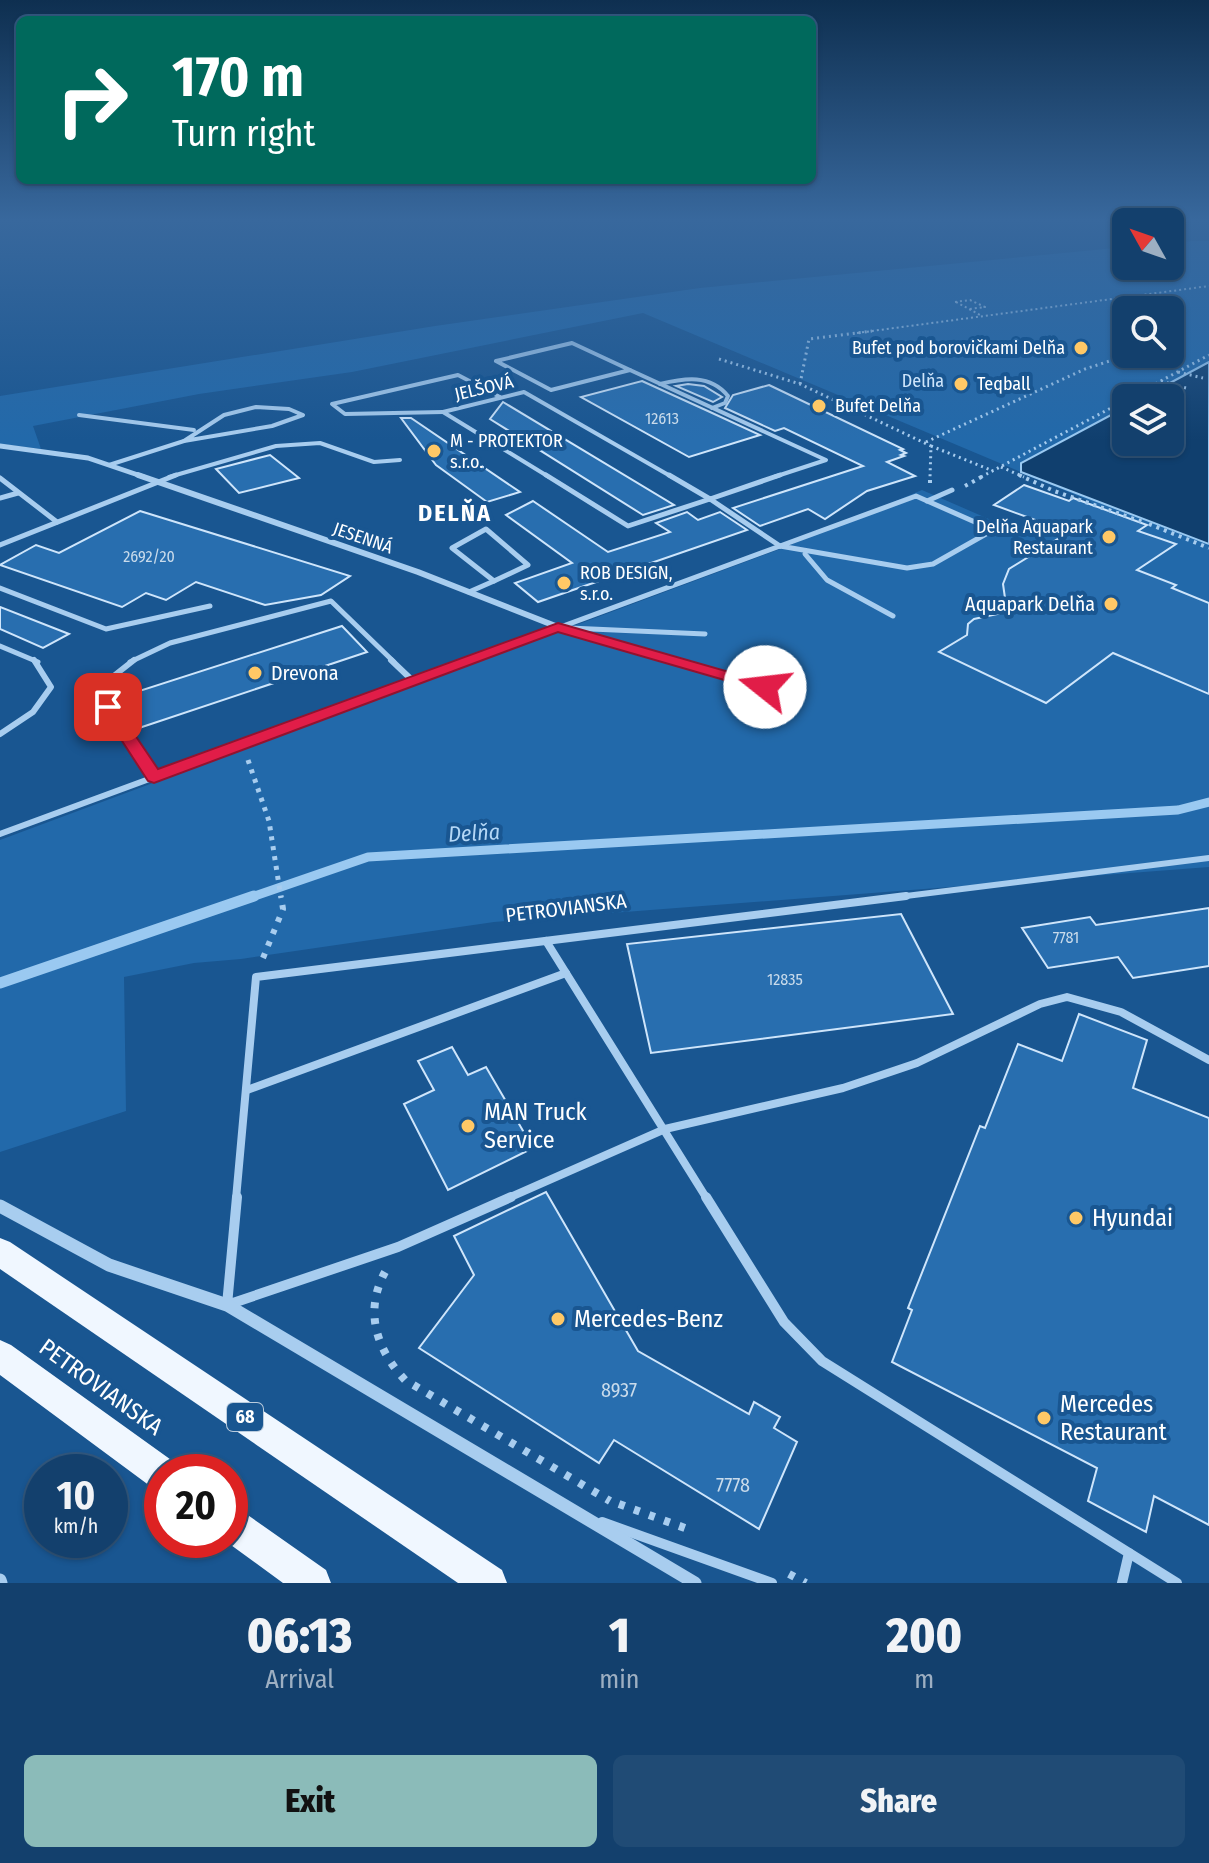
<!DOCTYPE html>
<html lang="en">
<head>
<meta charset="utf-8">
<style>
  :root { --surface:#13406d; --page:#204b75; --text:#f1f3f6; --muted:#9dafc2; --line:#325980; --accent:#8bbbb9 }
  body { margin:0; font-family:"Fira Sans Condensed",sans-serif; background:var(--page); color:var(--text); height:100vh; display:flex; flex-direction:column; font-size:30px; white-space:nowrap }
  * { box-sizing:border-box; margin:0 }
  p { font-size:26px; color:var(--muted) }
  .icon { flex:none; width:44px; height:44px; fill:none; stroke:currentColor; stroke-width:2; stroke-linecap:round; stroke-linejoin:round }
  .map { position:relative; height:1583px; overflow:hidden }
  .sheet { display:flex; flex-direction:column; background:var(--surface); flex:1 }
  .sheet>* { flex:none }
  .hud { position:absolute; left:16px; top:16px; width:800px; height:168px; border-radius:12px; box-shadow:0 2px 6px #0004,0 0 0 2px var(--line); background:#00695c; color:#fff; overflow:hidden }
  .needle { width:52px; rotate:310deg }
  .buttons { position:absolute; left:1112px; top:208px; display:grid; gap:16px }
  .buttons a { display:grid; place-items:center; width:72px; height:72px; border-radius:12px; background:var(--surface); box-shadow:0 2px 6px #0004,0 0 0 2px var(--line); font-size:40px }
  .speed { position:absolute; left:24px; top:1454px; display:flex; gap:16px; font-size:40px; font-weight:700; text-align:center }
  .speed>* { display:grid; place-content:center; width:104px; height:104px; border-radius:50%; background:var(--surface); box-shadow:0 2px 6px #0004,0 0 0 2px var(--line); line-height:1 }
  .speed small { font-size:20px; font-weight:400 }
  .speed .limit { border:12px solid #d22; background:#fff; color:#111 }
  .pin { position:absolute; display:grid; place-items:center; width:68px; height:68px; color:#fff; margin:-34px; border-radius:16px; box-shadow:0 4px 12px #0006 }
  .me { position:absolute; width:88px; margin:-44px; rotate:286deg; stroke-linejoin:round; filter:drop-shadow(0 0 6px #0008) }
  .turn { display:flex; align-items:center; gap:28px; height:168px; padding:0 24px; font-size:36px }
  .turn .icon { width:104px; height:104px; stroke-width:2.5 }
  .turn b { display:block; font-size:56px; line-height:68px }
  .eta { display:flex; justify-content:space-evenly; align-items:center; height:136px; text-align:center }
  .eta b { font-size:48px; font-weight:800; line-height:56px }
  .action { display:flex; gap:16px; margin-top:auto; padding:16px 24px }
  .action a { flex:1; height:92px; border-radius:12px; background:var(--accent); color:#111; font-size:32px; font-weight:800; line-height:92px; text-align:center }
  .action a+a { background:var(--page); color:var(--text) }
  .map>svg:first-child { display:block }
  .green { fill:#2269aa; fill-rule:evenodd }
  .water { fill:#103f6e; stroke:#9ac9f1; stroke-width:2 }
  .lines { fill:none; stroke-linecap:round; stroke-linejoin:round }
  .stream-far1 { stroke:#9ac9f1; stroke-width:9 }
  .stream { stroke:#9ac9f1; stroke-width:11 }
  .building { fill:#286eaf; stroke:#cee5fb; stroke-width:2 }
  .path-far5 { stroke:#a8cdef; stroke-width:2; stroke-dasharray:2 3; stroke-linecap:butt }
  .path-far4 { stroke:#a8cdef; stroke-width:3; stroke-dasharray:2 4; stroke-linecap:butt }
  .path-far3 { stroke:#a8cdef; stroke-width:4; stroke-dasharray:3 5; stroke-linecap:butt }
  .path-far2 { stroke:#a8cdef; stroke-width:5; stroke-dasharray:4 6; stroke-linecap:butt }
  .path-far1 { stroke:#a8cdef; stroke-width:6; stroke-dasharray:5 8; stroke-linecap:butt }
  .path { stroke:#a8cdef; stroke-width:8; stroke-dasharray:6 10; stroke-linecap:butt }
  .lane-far4 { stroke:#a8cdef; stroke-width:4 }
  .lane-far3 { stroke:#a8cdef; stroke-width:5 }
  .lane-far2 { stroke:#a8cdef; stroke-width:6 }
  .lane-far1 { stroke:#a8cdef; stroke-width:8 }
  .lane { stroke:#a8cdef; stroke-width:10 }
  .street-far2 { stroke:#a8cdef; stroke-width:5 }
  .street-far1 { stroke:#a8cdef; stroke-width:6 }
  .street { stroke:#a8cdef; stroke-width:13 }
  .primary { fill:#f0f7ff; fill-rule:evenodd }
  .route { fill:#e11d48; stroke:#92132f; stroke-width:2 }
  .poi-dot { fill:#ffc866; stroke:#195691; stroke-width:3 }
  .labels { text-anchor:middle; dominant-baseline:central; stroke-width:8; stroke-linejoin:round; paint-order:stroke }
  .number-label { font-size:16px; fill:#c9dbeb }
  .far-poi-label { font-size:18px; fill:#fff; stroke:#195691; text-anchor:start }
  .far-park-label { font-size:18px; fill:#cee5fb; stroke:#195691 }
  .far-street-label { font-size:18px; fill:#fff; stroke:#195691 }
  .shield { fill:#195691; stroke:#baccde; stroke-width:2 }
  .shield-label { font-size:18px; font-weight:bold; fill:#fff }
  .poi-label { font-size:20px; fill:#fff; stroke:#195691; text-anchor:end }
  .street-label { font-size:20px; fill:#fff; stroke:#195691 }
  .near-number-label { font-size:20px; fill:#c9dbeb }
  .water-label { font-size:22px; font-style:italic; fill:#b4d7f6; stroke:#195691 }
  .far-district-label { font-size:24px; font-weight:bold; letter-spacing:2px; fill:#fff; stroke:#195691 }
  .near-poi-label { font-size:24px; fill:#fff; stroke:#195691; text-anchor:start }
  .near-street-label { font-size:24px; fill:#fff; stroke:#195691 }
</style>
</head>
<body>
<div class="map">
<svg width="1209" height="1583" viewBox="0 0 1209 1583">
  <rect width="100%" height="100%" fill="#195691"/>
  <!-- green -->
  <path class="green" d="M1192,241H1209V867L494,922L241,959L194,963L124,977L126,1111L0,1152V840L783,548L922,490L1028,536L1092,502L643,313L352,372L199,394L33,426L41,449L0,444V396L435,326L700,288L1126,247V266H1170V243ZM1126,310H1170V354H1126ZM1126,398H1170V442H1126Z"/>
  <!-- water -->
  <polygon class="water" points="1209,362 1209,544 1021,472 1021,463 1126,407 1126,442 1170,442 1170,398 1142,398"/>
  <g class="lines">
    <!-- stream-far1 -->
    <polyline class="stream-far1" points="249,898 368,857 1178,810 1209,802"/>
    <!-- stream -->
    <polyline class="stream" points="0,983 254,896"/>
  </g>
  <!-- building -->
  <g class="building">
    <polygon points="642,381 710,412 760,435 689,457 581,397"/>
    <polygon points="688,384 704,386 722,397 713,402 676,386"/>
    <polygon points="769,385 903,449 900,450 906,453 901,455 904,456 887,462 915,476 867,491 825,519 808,509 760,526 733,508 863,466 784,428 775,431 725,408 733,395"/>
    <polygon points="503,402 674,505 643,515 490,419"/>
    <polygon points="401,418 411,418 520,492 487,502 436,465"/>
    <polygon points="270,455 299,478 239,493 216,469"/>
    <polygon points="1024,485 1069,501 1073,498 1147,525 1138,531 1176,544 1137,570 1176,585 1172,588 1209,603 1209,694 1113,653 1046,703 939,652 967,635 968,624 974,619 1007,612 1003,584 1009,569 1064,535 1032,524 1038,521 994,505"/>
    <polygon points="533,501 608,552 670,532 656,523 687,512 698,520 720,512 747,530 538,602 515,583 572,563 506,515"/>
    <polygon points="140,511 350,576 321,595 265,605 196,582 166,600 146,593 122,607 0,565 36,545 59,553"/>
    <polygon points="0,607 69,634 43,648 0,629"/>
    <polygon points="342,626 367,652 136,729 124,711 133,693"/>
    <polygon points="1209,908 1209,966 1133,978 1118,957 1048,968 1022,928 1090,917 1096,925"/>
    <polygon points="901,914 953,1014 651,1053 627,944"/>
    <polygon points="1079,1014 1147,1040 1133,1088 1209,1118 1209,1525 1154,1496 1146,1532 1088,1501 1097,1468 892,1362 912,1310 908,1308 980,1126 985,1128 1018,1044 1062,1061"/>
    <polygon points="452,1047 468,1075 486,1067 533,1148 448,1190 404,1104 434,1090 418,1061"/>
    <polygon points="546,1192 638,1351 749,1414 754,1402 780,1417 774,1428 797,1442 759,1529 614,1440 599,1463 419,1348 474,1275 454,1236"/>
  </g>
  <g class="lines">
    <!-- path-far5 -->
    <g class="path-far5">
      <polyline points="955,302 970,300 985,307 969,309"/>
      <polyline points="956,302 982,316"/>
      <polyline points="857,333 1209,286"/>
    </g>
    <!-- path-far4 -->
    <g class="path-far4">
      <polyline points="719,359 800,384 931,446 930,477"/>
      <polyline points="1178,372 1203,378"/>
      <polyline points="1161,381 1186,388"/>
      <polyline points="800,384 809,339 872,331"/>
      <polyline points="1129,398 1209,355"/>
      <polyline points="926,442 1085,369 1131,354"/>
      <polyline points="931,446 993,471"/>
      <polyline points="1001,467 1024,477"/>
      <polyline points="981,477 1126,400"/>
    </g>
    <!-- path-far3 -->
    <g class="path-far3">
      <polyline points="1019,475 1054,491 1146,523"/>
      <polyline points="930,483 930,475"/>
      <polyline points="965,486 985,475"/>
      <polyline points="1149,524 1209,548"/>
    </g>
    <!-- path-far2 -->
    <polyline class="path-far2" points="248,760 269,821 281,898"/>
    <!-- path-far1 -->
    <polyline class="path-far1" points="263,958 283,909 281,896"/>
    <!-- path -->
    <g class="path">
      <path d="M385,1272C364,1311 376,1349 405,1380L610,1501"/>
      <polyline points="619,1504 685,1528"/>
      <polyline points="789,1574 806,1583"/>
    </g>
    <!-- lane-far4 -->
    <g class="lane-far4">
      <polygon points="572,343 630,370 551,390 496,361"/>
      <polyline points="630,370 826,460 774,477"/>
      <path d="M660,384C685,378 710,374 728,396L725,403L712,408"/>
      <polygon points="256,407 289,409 303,415 272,426 184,441 224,415"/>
      <polyline points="443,412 345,414 332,404 458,375 500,397"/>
      <polyline points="79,415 194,430"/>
      <polyline points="109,465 184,441"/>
      <polyline points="169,477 276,446 320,443 374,462 400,460"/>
      <polyline points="549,477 443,412 524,392 672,477"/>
    </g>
    <!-- lane-far3 -->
    <g class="lane-far3">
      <polyline points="546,475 628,526 710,499"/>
      <polyline points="669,475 710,499"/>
      <polyline points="0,478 57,522"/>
      <polygon points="916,496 993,530 933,564 907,568 780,546"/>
      <polyline points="0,498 18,493"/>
      <polyline points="710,499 780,546"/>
      <polyline points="710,499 780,475"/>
      <polyline points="927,501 952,490"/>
      <polygon points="486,529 528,565 494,581 452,548"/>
      <polyline points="0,545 176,475"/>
      <polyline points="805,554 827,580 893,616"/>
      <polyline points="0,588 106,629 210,606"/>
      <polyline points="469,592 494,581"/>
      <polyline points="558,627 679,662"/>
      <polyline points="569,628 705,634"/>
      <polyline points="0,646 38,662"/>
      <polyline points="130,662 170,643 331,601 394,662"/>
      <polyline points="466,662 780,546"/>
    </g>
    <!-- lane-far2 -->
    <g class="lane-far2">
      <polyline points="134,660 101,686 108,707 154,777"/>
      <polyline points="391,660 413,681"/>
      <polyline points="672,660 765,687"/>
      <polyline points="0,734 33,712 51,687 34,660"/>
      <polyline points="0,834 472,660"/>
      <polyline points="890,898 1209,858"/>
    </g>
    <!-- lane-far1 -->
    <g class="lane-far1">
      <polyline points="546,941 707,1199"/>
      <polyline points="247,1090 566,973"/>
      <polyline points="236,1199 256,977 906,896"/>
      <polyline points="506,1199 665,1129 843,1088 917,1063 1040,1004 1067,997 1121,1012 1209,1060"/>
    </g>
    <!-- lane -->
    <g class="lane">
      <polyline points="237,1197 227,1305 398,1247 511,1197"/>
      <polyline points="706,1197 784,1322 822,1361 1177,1583"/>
      <polyline points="602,1522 772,1583"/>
      <polyline points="1122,1583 1129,1553"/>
    </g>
    <!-- street-far2 -->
    <polyline class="street-far2" points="0,446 88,458 144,477"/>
    <!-- street-far1 -->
    <polyline class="street-far1" points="138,475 418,572 558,627"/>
    <!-- street -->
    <g class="street">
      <polyline points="0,1206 109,1265 227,1305 695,1583"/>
      <polyline points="0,1580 1,1583"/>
    </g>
    <!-- primary -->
    <g class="primary">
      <polygon points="0,1238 10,1242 502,1570 507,1583 458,1583 0,1269"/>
      <polygon points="0,1340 11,1345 174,1462 178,1472 162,1472 162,1491 150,1486 0,1375"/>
      <polygon points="230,1506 242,1511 326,1570 331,1583 283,1583 224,1540 230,1540"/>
    </g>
  </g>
  <!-- sky -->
  <linearGradient id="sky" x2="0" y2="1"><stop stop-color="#0e2f50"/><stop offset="0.5" stop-color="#38689d"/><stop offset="1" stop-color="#38689d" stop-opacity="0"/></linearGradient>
  <rect width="1209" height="440" fill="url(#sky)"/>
  <!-- route -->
  <polygon class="route" points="558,623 771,684 773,687 765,692 759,690 558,632 154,783 148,781 100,707 108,702 114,704 158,769"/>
  <!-- markers -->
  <g class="poi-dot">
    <circle cx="1081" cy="348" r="8"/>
    <circle cx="961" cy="384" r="8"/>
    <circle cx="819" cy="406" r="8"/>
    <circle cx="434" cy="451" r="8"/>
    <circle cx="1109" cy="537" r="8"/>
    <circle cx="564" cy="583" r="8"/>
    <circle cx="1111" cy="604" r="8"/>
    <circle cx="255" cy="673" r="8"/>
    <circle cx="468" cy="1126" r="8"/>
    <circle cx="1076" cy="1218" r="8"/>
    <circle cx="558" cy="1319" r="8"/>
    <circle cx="1044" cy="1418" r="8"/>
  </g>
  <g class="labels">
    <!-- number labels -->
    <g class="number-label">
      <text x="662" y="418">12613</text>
      <text x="149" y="556">2692/20</text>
      <text x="1066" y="937">7781</text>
      <text x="785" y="979">12835</text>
    </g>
    <!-- far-poi labels -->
    <g class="far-poi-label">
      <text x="1065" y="348" text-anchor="end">Bufet pod borovičkami Delňa</text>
      <text x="977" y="384">Teqball</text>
      <text x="835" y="406">Bufet Delňa</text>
      <text x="450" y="441">M - PROTEKTOR<tspan x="450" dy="21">s.r.o.</tspan></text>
      <text x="1093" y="527" text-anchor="end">Delňa Aquapark<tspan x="1093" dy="21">Restaurant</tspan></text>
      <text x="580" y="573">ROB DESIGN,<tspan x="580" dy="21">s.r.o.</tspan></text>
    </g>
    <!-- far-park labels -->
    <g class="far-park-label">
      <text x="923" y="381">Delňa</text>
    </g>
    <!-- far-street labels -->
    <g class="far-street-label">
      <text transform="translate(484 388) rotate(-13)">JELŠOVÁ</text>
      <text transform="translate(363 538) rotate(19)">JESENNÁ</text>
    </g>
    <!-- shield labels -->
    <rect class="shield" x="227" y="1403" width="36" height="28" rx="6"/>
    <g class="shield-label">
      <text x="245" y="1417">68</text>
    </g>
    <!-- poi labels -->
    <g class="poi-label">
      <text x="1095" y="604">Aquapark Delňa</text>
      <text x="271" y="673" text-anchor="start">Drevona</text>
    </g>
    <!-- street labels -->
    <g class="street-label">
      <text transform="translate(566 908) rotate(-7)">PETROVIANSKA</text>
    </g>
    <!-- near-number labels -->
    <g class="near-number-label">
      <text x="619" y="1390">8937</text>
      <text x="733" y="1485">7778</text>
    </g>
    <!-- water labels -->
    <g class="water-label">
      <text transform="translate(474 833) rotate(-3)">Delňa</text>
    </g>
    <!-- far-district labels -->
    <g class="far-district-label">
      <text x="455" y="513">DELŇA</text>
    </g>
    <!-- near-poi labels -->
    <g class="near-poi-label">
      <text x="484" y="1112">MAN Truck<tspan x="484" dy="28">Service</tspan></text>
      <text x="1092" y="1218">Hyundai</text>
      <text x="574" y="1319">Mercedes-Benz</text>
      <text x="1060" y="1404">Mercedes<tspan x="1060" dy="28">Restaurant</tspan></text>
    </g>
    <!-- near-street labels -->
    <g class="near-street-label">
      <text transform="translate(101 1387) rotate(36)">PETROVIANSKA</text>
    </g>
  </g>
</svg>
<div class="buttons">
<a><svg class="needle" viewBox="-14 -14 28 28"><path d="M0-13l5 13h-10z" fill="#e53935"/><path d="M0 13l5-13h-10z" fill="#9dafc2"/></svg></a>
<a><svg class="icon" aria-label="search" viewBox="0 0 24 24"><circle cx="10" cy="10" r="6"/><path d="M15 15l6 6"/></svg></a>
<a><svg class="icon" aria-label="layers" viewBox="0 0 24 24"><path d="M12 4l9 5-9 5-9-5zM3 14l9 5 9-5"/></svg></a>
</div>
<div class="speed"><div>10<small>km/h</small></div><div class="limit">20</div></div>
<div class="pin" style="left:108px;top:707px;background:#d93025"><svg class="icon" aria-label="arrive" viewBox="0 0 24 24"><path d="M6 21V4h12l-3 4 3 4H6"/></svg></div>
<svg class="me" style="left:765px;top:687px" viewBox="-20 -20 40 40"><circle r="19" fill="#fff"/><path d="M0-13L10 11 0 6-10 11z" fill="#e11d48"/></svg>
<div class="hud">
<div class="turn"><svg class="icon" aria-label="right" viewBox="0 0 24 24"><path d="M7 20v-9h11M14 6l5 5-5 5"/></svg><div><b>170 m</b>Turn right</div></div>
</div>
</div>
<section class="sheet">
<div class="eta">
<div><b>06:13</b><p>Arrival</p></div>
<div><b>1</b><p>min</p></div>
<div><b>200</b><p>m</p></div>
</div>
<div class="action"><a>Exit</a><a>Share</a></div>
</section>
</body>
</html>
